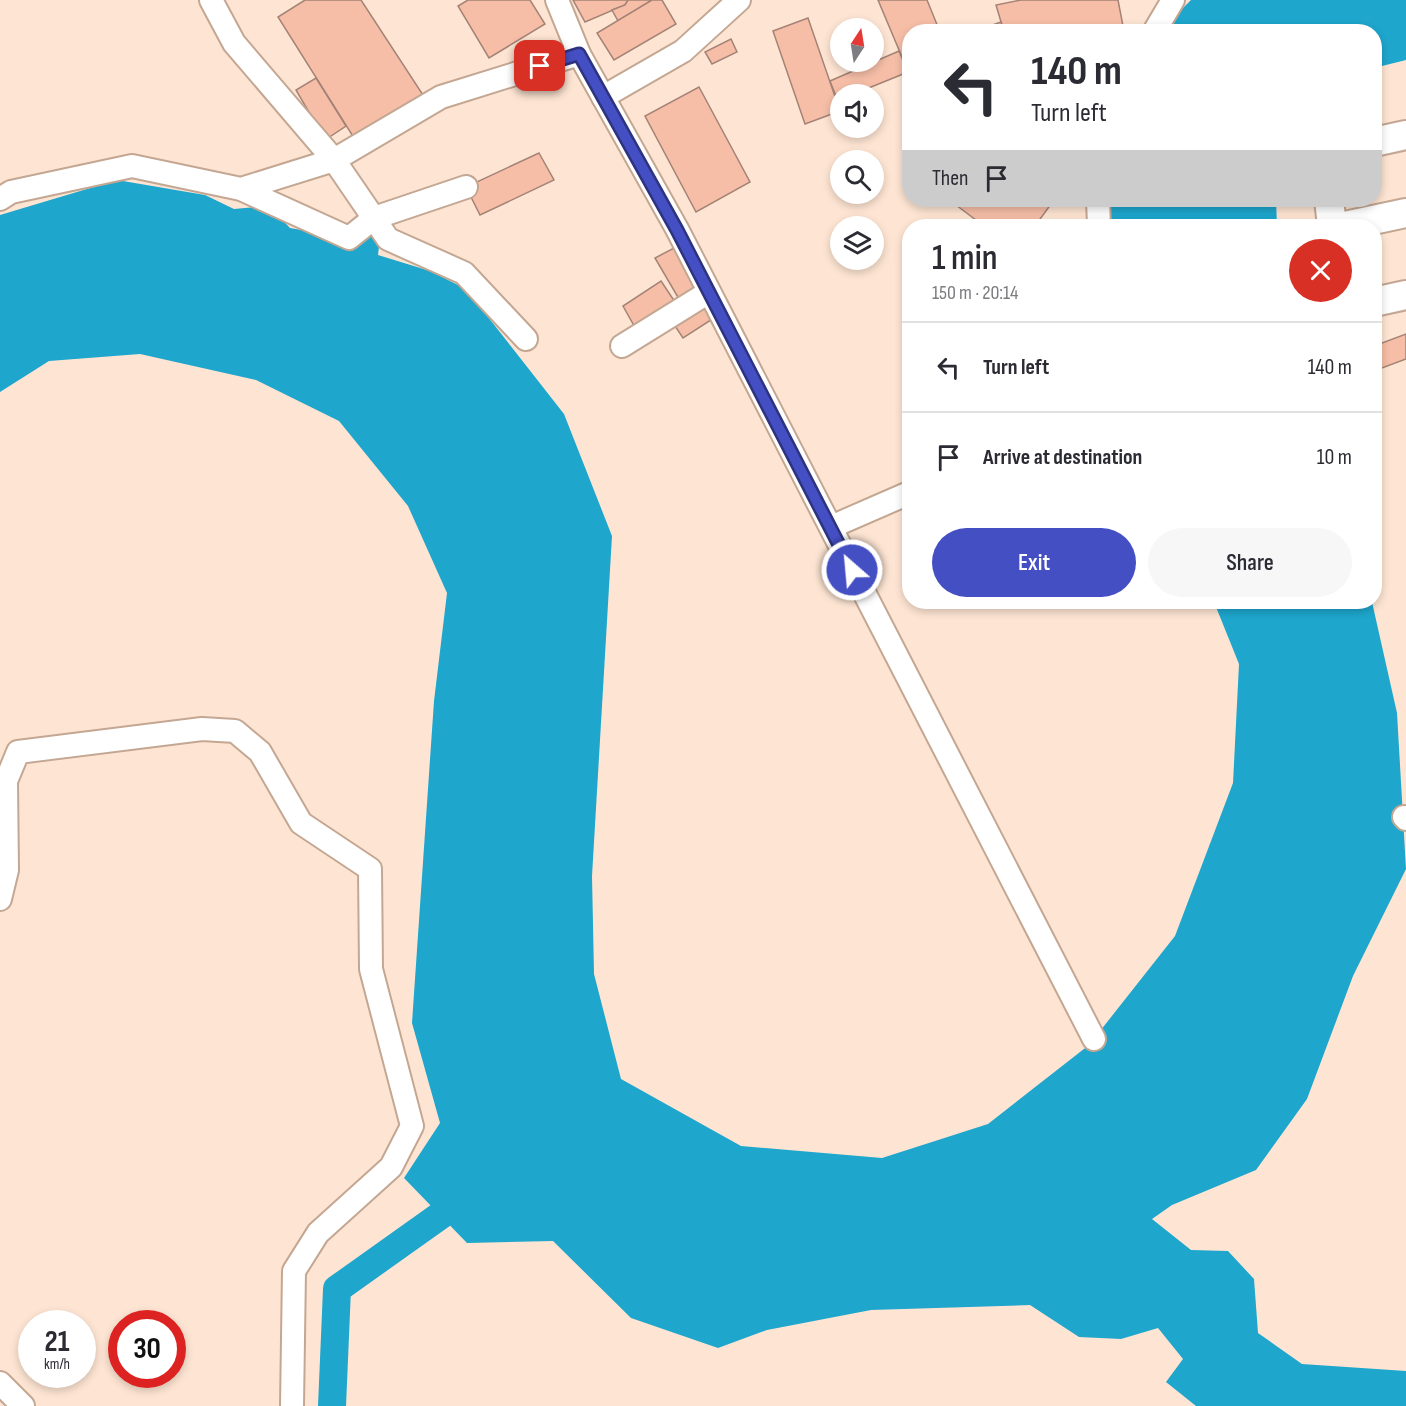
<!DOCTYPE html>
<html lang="en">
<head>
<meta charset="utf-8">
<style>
  :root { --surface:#fff; --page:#f7f7f7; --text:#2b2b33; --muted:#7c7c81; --line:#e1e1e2; --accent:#454fc4 }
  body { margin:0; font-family:"Sofia Sans Condensed",sans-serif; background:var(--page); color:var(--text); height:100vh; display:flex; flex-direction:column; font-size:22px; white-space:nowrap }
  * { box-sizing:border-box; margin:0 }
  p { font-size:20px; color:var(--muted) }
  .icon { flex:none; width:33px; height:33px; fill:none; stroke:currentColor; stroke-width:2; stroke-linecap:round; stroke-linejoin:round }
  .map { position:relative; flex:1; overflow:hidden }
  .side { position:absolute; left:902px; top:219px; width:480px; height:390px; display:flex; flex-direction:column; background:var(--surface); border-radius:24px; box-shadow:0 3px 9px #0003 }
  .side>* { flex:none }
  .top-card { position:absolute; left:902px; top:24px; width:480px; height:183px; border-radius:24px; box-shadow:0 3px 9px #0003; background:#fff; color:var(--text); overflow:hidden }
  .needle { width:39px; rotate:12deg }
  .buttons { position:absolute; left:830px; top:18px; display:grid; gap:12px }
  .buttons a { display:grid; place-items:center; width:54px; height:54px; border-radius:50%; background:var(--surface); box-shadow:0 3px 9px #0003; font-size:30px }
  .speed { position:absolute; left:18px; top:1310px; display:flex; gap:12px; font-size:30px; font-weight:700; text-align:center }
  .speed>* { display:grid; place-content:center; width:78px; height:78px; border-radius:50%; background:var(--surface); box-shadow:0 3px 9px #0003; line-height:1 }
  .speed small { font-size:15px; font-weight:400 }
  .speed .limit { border:9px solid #d22; background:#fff; color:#111 }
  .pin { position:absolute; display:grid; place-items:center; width:51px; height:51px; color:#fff; margin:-26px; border-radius:12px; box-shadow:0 3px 9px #0006 }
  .me { position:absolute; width:66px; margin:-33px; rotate:333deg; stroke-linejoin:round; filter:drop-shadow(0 0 4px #0008) }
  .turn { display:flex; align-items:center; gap:21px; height:126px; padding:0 30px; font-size:27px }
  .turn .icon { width:78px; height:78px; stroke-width:2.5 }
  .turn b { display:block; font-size:42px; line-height:51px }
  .then { display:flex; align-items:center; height:57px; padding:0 30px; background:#0003; gap:12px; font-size:22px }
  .round { display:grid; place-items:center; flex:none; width:63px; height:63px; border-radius:32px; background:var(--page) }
  .head { display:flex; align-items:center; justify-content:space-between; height:102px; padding:0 30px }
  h1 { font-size:36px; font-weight:600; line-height:45px }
  .button { display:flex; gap:12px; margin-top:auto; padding:12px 30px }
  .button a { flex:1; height:69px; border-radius:36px; background:var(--accent); color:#fff; font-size:24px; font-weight:600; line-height:69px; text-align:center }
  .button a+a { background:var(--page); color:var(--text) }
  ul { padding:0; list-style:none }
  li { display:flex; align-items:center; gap:18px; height:90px; padding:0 30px; border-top:2px solid var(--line) }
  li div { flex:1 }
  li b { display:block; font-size:22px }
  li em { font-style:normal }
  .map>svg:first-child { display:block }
  .water { fill:#1ea6cd }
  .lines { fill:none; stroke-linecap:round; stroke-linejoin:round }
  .canal { stroke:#1ea6cd; stroke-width:28 }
  .building { fill:#f6bea7; stroke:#a48376; stroke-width:1.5 }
  .minor-casing { stroke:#c4a792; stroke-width:26 }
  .tertiary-casing { stroke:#c4a792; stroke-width:32 }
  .minor { stroke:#fff; stroke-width:22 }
  .tertiary { stroke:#fff; stroke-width:28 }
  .route-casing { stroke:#2d337f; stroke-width:15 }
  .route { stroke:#454fc4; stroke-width:10 }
</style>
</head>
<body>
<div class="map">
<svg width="1406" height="1406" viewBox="0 0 1406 1406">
  <rect width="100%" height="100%" fill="#fee5d3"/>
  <!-- water -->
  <g class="water">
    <polygon points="1191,0 1406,0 1406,60 1374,68 1374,32 1159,32"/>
    <polygon points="117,180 205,195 234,209 269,206 290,228 349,238 371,227 380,238 378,255 430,271 466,289 564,414 612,536 592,876 594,974 621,1079 741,1146 882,1158 988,1124 1089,1045 1175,936 1233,783 1239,664 1214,602 1372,602 1397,713 1406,869 1353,976 1307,1099 1256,1170 1172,1205 1152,1219 1191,1250 1228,1251 1254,1279 1258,1333 1302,1364 1406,1371 1406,1406 1196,1406 1166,1382 1183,1359 1158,1328 1121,1339 1079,1337 1030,1305 871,1310 767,1330 718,1348 631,1318 553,1241 467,1243 404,1178 440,1123 412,1023 434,701 447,593 408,506 339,421 256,380 140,354 49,361 0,392 0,215"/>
    <polygon points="1107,200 1276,200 1277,226 1107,226"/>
  </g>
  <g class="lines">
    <!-- canal -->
    <polyline class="canal" points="332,1406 337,1289 472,1193"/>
  </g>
  <!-- building -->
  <g class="building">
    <polygon points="305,0 361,0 423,95 354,138 278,17"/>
    <polygon points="468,0 530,0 545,24 489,58 458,6"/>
    <polygon points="573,0 628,0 625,5 585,22"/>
    <polygon points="628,0 652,0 618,21 612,10 625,5"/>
    <polygon points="652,0 662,0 676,24 614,60 597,33"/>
    <polygon points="878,0 927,0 940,32 909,32 909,54 902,57"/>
    <polygon points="1021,0 1118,0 1123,26 1097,32 1004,32 996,5"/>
    <polygon points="808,18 840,111 805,124 773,31"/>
    <polygon points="1001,22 1004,32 973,32"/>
    <polygon points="731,39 737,52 712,64 705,52"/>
    <polygon points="899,51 908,72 854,94 840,94 840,100 838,101 830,81"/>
    <polygon points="316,78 346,126 325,140 296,90"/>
    <polygon points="699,87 750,182 696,212 645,116"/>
    <polygon points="539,153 554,180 480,215 466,187"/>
    <polygon points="954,200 1054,200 1035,226 984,226 952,202"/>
    <polygon points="676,247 698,291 679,299 655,258"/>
    <polygon points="661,281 677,305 637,331 623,306"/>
    <polygon points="707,306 714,318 683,338 675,326"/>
    <polygon points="1406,334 1406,359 1374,371 1374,346"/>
  </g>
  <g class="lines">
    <defs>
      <g id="minor">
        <polyline points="557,0 579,54"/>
        <polyline points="1154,32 1173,0"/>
        <polyline points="603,97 683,51 739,0"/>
        <polyline points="241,189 349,238 374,218 466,187"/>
        <polyline points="0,199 11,192 132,166 241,189 334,160 234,43 211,0"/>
        <polyline points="1098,200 1099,226"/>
        <polyline points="526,339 464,273 388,239 334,160 441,97 579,54 677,229 1094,1039"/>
        <polyline points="622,346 709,292"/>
        <polyline points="831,527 909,493"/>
        <polyline points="1404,817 1406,819"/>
        <polyline points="0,899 7,870 6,781 18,752 202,729 235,731 260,752 301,823 370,869 371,969 412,1126 391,1167 318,1233 294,1271 292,1406"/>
        <polyline points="0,1383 23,1406"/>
      </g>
      <g id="tertiary">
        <polyline points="1374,142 1406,135"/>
        <polyline points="1329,200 1332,226"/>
        <polyline points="1345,226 1406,213"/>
        <polyline points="1374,302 1406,295"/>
      </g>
    </defs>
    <!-- minor casing -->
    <use href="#minor" class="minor-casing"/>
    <!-- tertiary casing -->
    <use href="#tertiary" class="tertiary-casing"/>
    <!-- minor -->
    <use href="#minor" class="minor"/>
    <!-- tertiary -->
    <use href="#tertiary" class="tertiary"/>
  </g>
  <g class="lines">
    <defs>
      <polyline id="route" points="540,66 579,54 677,230 852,570"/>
    </defs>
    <!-- route casing -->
    <use href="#route" class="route-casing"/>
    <!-- route -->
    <use href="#route" class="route"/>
  </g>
</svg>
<div class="buttons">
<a><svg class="needle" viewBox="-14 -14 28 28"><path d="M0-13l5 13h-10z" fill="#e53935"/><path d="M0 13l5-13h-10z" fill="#7c7c81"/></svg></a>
<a><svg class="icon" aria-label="sound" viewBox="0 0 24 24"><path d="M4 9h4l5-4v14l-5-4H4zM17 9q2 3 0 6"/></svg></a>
<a><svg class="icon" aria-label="search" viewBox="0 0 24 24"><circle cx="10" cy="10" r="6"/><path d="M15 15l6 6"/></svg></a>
<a><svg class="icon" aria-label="layers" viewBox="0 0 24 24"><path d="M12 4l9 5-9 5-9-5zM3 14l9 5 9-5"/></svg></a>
</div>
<div class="speed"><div>21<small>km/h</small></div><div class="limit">30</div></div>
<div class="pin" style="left:540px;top:66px;background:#d93025"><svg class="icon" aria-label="arrive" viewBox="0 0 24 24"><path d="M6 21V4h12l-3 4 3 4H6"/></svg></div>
<svg class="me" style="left:852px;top:570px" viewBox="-20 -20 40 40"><circle r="17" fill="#454fc4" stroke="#fff" stroke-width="3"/><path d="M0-11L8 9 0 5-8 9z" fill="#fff"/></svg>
<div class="top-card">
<div class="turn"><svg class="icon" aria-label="left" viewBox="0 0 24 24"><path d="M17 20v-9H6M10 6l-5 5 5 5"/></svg><div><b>140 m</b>Turn left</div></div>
<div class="then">Then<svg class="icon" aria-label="arrive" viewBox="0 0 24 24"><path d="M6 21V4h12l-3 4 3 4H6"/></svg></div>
</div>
<section class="side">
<div class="head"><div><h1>1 min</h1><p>150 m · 20:14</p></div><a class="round" style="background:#d93025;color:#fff"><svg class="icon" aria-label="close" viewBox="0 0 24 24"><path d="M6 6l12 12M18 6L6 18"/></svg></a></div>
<ul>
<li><svg class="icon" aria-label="left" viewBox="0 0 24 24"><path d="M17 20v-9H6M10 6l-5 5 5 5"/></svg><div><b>Turn left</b></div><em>140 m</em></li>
<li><svg class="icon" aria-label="arrive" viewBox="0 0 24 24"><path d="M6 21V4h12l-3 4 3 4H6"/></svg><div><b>Arrive at destination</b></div><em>10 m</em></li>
</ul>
<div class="button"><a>Exit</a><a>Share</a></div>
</section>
</div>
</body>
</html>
